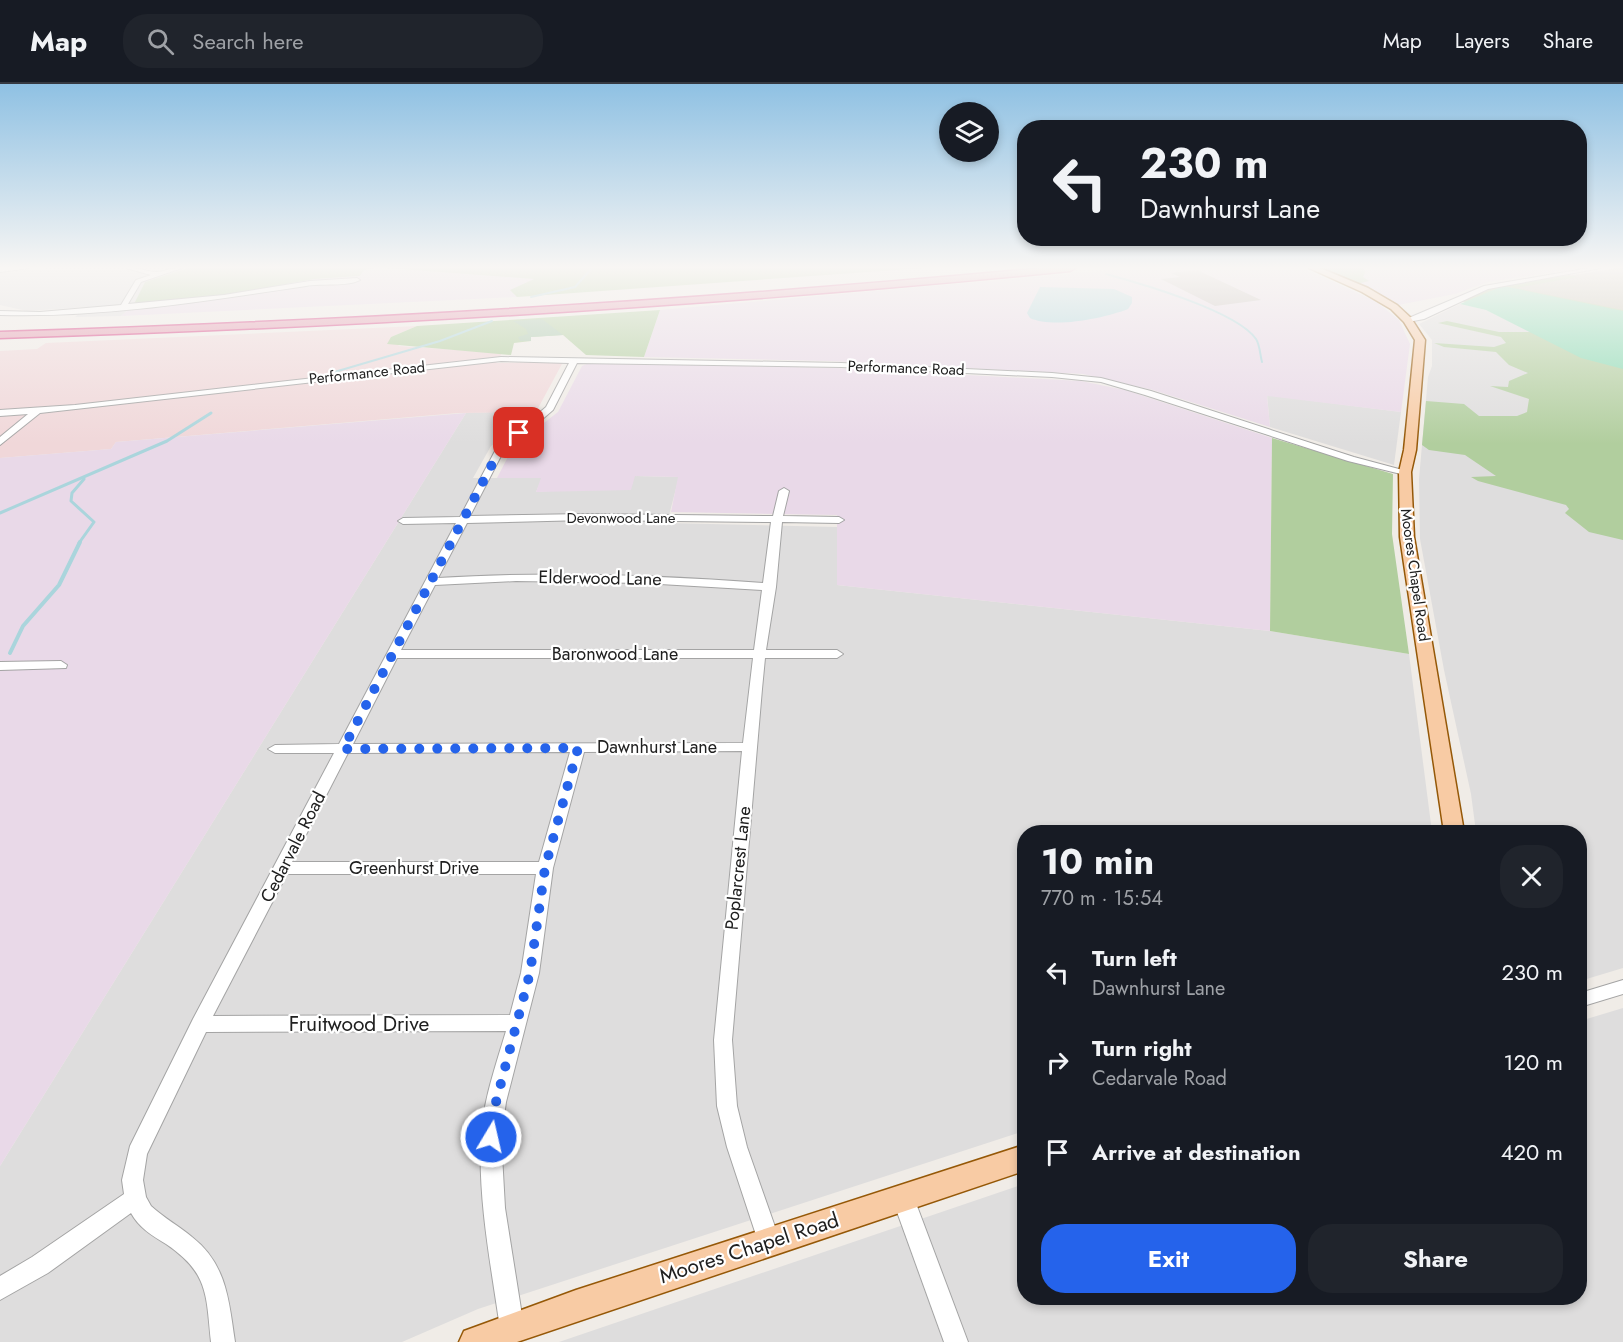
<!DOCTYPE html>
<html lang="en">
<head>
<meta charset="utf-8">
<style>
  :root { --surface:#171b24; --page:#20242c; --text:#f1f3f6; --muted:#9ea1a6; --line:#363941; --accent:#2563eb }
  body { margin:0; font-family:Jost,sans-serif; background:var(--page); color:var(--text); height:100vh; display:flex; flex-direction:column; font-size:22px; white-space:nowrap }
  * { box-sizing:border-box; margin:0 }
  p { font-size:20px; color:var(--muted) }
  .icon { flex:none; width:33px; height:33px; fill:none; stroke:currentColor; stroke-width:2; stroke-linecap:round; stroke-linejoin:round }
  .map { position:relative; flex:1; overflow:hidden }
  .sheet { position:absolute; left:1017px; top:741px; width:570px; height:480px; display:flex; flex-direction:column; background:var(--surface); border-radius:24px; box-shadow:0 3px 9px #0003 }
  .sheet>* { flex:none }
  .guide { position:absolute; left:1017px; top:36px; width:570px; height:126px; border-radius:24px; box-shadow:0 3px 9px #0003; background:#171b24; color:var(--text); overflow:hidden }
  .controls { position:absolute; left:939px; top:18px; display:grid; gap:12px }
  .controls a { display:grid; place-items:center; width:60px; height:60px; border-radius:50%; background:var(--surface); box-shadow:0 3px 9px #0003; font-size:30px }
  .pin { position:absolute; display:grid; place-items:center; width:51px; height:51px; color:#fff; margin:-26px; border-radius:12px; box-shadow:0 3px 9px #0006 }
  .me { position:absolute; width:66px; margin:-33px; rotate:9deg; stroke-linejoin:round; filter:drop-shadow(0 0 4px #0008) }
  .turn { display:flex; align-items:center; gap:21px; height:126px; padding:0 24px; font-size:27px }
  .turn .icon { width:78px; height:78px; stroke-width:2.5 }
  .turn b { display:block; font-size:42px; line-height:51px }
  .round { display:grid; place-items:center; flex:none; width:63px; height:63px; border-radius:24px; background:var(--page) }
  .summary { display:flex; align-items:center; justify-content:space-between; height:102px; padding:0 24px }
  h1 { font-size:36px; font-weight:700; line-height:45px }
  .cta { display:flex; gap:12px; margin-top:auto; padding:12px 24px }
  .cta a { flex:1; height:69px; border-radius:24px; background:var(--accent); color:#fff; font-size:24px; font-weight:700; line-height:69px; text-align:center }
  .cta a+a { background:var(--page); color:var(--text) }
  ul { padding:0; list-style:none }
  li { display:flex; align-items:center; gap:18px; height:90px; padding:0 24px }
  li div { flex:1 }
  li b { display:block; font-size:22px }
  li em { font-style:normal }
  header { display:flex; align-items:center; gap:36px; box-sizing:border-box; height:84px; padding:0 30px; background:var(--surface); border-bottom:2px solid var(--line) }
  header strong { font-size:28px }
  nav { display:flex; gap:33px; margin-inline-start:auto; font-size:21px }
  .search { width:420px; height:54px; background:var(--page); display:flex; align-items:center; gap:15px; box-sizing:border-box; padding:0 21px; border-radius:24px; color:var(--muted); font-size:22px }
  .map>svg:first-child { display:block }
  .residential { fill:#dedddd }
  .commercial { fill:#f0d7d9 }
  .industrial { fill:#e9d9e8 }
  .construction { fill:#c5c3b3 }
  .forest { fill:#b1ce9e }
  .cemetery { fill:#a9c8ab }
  .pitch { fill:#89dbb3 }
  .water { fill:#aad5dc }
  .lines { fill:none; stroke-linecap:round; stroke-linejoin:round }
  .stream-far2 { stroke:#aad5dc; stroke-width:2 }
  .stream-far1 { stroke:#aad5dc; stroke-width:3 }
  .stream { stroke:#aad5dc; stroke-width:4 }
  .building { fill:#c1b8b4 }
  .minor-casing { stroke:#a4a4a4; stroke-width:2 }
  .major-casing { stroke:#955807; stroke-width:3 }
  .highway-casing { stroke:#d42f78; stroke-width:3 }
  .minor { fill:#fff; fill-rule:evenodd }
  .major { fill:#f8cba4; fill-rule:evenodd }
  .highway { fill:#e393aa; fill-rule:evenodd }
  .route { stroke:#2563eb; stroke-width:10; stroke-dasharray:0 18 }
  .labels { text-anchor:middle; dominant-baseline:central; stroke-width:4.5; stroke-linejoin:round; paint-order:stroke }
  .far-street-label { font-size:15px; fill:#202020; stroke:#fff }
  .street-label { font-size:18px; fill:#202020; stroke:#fff }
  .near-street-label { font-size:21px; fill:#202020; stroke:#fff }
</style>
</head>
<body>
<header>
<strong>Map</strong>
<div class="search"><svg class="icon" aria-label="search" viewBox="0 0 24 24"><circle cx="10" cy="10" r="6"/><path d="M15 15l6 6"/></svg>Search here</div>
<nav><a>Map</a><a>Layers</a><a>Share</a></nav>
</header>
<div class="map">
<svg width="1623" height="1258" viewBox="0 0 1623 1258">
  <rect width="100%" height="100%" fill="#f0ece7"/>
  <!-- residential -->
  <g class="residential">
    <polygon points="53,184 188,184 145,198 135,220 121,232 75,233 88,223 27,227 0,221 0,187"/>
    <polygon points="1460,220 1486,226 1573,268 1623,285 1623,884 1580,897 1580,748 1476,748 1471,710 1444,586 1420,455 1419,395 1428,293 1432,282 1432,256 1419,240"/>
    <polygon points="1267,311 1401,328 1394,381 1270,343"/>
    <polygon points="495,328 536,328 491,362 473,394 542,394 536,408 565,406 635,392 679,393 667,439 837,443 837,501 1270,547 1409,570 1432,748 1024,748 1024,1047 478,1225 402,1258 0,1258 0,1082 466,329"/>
    <polygon points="1623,924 1623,1258 559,1258 1024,1100 1024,1214 1580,1214 1580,937"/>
  </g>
  <!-- commercial -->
  <polygon class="commercial" points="417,242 391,253 399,262 502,269 496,279 563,278 536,328 458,329 116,358 111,365 0,374 0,267 37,265 46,259"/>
  <!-- industrial -->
  <g class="industrial">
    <polygon points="375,184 536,195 511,206 517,213 121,232 132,223 214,213 315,195 360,192 364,186"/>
    <polygon points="1136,184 1302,184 1375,217 1399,236 1410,260 1401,328 1267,312 1270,343 1153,306 1083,290 829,277 644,273 660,226"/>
    <polygon points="1326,184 1578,184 1488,198 1455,210 1398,221"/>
    <polygon points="589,279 837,284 1081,297 1125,306 1272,354 1270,547 837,501 837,431 671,428 678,393 635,392 631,406 536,408 541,394 497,394 513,363 558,328 582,282"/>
    <polygon points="466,329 0,1082 0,374 111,365 116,358"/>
  </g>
  <!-- construction -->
  <polygon class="construction" points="1623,184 1623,227 1503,202 1618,184"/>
  <!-- forest -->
  <g class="forest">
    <polygon points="188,184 375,184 364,186 360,192 315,195 214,213 134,220 145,198"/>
    <polygon points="386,184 925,184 517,213 510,206 534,195"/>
    <polygon points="1322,184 1363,184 1366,187 1363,193 1369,197 1357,200"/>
    <polygon points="1569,191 1578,193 1516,204 1623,226 1623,456 1589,448 1565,429 1569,425 1566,421 1478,397 1471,393 1496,392 1465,371 1429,366 1422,361 1426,317 1464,320 1479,332 1517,332 1527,328 1529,315 1490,302 1508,303 1509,297 1528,289 1509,281 1496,268 1444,263 1434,259 1494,263 1506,259 1501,253 1438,239 1447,237 1499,248 1534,248 1490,226 1461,217 1495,203"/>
    <polygon points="660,226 644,273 586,271 563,251 531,253 531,257 514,259 511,271 387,260 391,253 417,242"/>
    <polygon points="1272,354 1393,390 1392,450 1409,570 1270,547"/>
  </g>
  <!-- cemetery -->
  <polygon class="cemetery" points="542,235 563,251 531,253 531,257 520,257 518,253 528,250 526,245 513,237"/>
  <!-- pitch -->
  <polygon class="pitch" points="1503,202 1623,227 1623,285 1581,274 1486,226 1460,220"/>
  <!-- water -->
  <path class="water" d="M1040,203L1114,205L1132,213V219L1128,225C1105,234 1053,245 1030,234L1027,229Z"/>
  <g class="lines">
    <!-- stream-far2 -->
    <g class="stream-far2">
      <path d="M1106,190C1139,199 1237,227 1256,255C1260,261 1260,271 1262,278"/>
      <polyline points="531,213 575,203 592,184"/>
      <polyline points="331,289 440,257 492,237"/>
    </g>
    <!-- stream-far1 -->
    <g class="stream-far1">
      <polyline points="0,429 167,357 211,329"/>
      <polyline points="79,459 94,438 71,417 72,409 84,395"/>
    </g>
    <!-- stream -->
    <polyline class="stream" points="10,569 23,542 59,501 80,458"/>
  </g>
  <!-- building -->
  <polygon class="building" points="1197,186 1261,216 1215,222 1161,195 1180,193 1171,189"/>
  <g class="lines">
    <defs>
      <g id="minor">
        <polygon points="0,184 29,184 0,188"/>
        <path d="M126,184C137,183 146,188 157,188C165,188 173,183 182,184L141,198L128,220L224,211L310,197L357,194L360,196C346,203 322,199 306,202C205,217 102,234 0,231V227L40,228L121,221L136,196L151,191Z"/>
        <polygon points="1589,184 1601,184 1488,205 1424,235 1408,238 1404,236 1484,202"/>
        <path d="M501,273L841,279L1052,289L1101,294L1151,307L1354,373L1410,388L1405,391L1348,377L1145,311L1101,298L1052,293L841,283L577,279L553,326L502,370L470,432L586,430L773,432L779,407L784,404L789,407L783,432L839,433L844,436L839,439L782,438L776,503L766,566H837L843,570L837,574H765L762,605L732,956L737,1022L747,1063L780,1157L777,1165L769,1168L761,1165L758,1157L727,1063L717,1022L714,956L742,667L584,668L553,784L539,889L506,1018L501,1053L505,1124L524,1244L520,1252L512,1256L504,1252L500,1244C491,1181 478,1117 481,1053C483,1017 496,981 506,947L206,948L147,1070L143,1096L146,1113L151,1122C164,1134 179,1142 192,1153C227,1180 229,1218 235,1258H211C206,1211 209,1189 166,1160C153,1152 139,1144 131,1129L48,1189L0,1216V1192L32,1173L124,1110L122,1096L130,1062L193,935L334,669H275L268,665L275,661L339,660L456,439L403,440L398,437L403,434L460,433L495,367L546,323L569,279L501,277L40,329L0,361V353L28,330L0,332V326L75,321ZM586,436L771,438L763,499C655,491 547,487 438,494L467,439ZM516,497L643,499L762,506L754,566H401L435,501ZM397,574H753L743,659L353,660ZM570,668L539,778H292L348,669ZM287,790H536L521,889L510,931L213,932Z"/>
        <polygon points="61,577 67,581 66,584 0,586 0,578"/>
        <polygon points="1623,896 1623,910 1580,923 1580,909"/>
        <polygon points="903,1104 910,1107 914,1114 968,1258 944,1258 892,1114 896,1107"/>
      </g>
      <g id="major">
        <polygon points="1309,184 1320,184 1368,204 1397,221 1411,234 1425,256 1416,366 1411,388 1414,453 1464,748 1444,748 1400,453 1399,388 1404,366 1415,256 1404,238 1391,225 1362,208"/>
        <polygon points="1024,1061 1024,1087 517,1258 459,1258 464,1247 576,1206"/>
      </g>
      <path id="highway" d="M1043,184H1075L1070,187C714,222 358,243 0,254V248C348,237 696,217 1043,184Z"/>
    </defs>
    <!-- minor casing -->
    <use href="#minor" class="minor-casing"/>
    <!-- major casing -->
    <use href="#major" class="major-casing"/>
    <!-- highway casing -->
    <use href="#highway" class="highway-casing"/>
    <!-- minor -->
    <use href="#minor" class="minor"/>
    <!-- major -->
    <use href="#major" class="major"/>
    <!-- highway -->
    <use href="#highway" class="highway"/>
  </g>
  <!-- sky -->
  <linearGradient id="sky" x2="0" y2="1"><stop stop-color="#8fc1e3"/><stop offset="0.51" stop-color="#f8f6f4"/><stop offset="1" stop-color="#f8f6f4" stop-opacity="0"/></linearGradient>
  <rect width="1623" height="360" fill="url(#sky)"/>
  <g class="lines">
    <!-- route -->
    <polyline class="route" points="491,1053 496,1018 530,889 545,784 578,664 343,665 498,369 519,349"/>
  </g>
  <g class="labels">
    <!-- far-street labels -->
    <g class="far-street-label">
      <text transform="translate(906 284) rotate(2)">Performance Road</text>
      <text transform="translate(367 289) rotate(-6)">Performance Road</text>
      <text x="621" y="434">Devonwood Lane</text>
      <text transform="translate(1415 491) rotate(82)">Moores Chapel Road</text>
    </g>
    <!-- street labels -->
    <g class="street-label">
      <text transform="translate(600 494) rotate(1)">Elderwood Lane</text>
      <text x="615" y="570">Baronwood Lane</text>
      <text x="657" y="663">Dawnhurst Lane</text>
      <text transform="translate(293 763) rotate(-63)">Cedarvale Road</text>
      <text x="414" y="784">Greenhurst Drive</text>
      <text transform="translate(738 784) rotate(-84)">Poplarcrest Lane</text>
    </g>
    <!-- near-street labels -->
    <g class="near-street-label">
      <text x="359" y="940">Fruitwood Drive</text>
      <text transform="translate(749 1164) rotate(-18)">Moores Chapel Road</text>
    </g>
  </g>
</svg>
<div class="controls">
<a><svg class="icon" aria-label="layers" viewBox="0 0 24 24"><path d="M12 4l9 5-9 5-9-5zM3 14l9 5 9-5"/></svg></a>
</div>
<div class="pin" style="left:519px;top:349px;background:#d93025"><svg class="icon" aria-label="arrive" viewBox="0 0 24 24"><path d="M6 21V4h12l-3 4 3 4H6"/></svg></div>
<svg class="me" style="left:491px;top:1053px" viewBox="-20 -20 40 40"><circle r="17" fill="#2563eb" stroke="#fff" stroke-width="3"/><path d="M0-11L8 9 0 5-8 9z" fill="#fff"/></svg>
<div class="guide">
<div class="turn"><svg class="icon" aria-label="left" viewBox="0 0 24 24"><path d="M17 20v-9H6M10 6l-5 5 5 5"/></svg><div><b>230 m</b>Dawnhurst Lane</div></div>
</div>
<section class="sheet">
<div class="summary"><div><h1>10 min</h1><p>770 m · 15:54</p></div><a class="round"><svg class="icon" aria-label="close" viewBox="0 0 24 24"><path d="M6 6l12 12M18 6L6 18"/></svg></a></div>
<ul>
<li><svg class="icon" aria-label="left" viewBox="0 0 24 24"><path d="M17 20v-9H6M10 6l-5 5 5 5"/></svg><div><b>Turn left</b><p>Dawnhurst Lane</p></div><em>230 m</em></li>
<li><svg class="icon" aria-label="right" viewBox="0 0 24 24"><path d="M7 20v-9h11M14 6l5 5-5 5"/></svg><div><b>Turn right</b><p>Cedarvale Road</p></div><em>120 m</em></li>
<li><svg class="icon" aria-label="arrive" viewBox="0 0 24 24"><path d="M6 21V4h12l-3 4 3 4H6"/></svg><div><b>Arrive at destination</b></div><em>420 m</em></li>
</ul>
<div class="cta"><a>Exit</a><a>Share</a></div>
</section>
</div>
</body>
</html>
